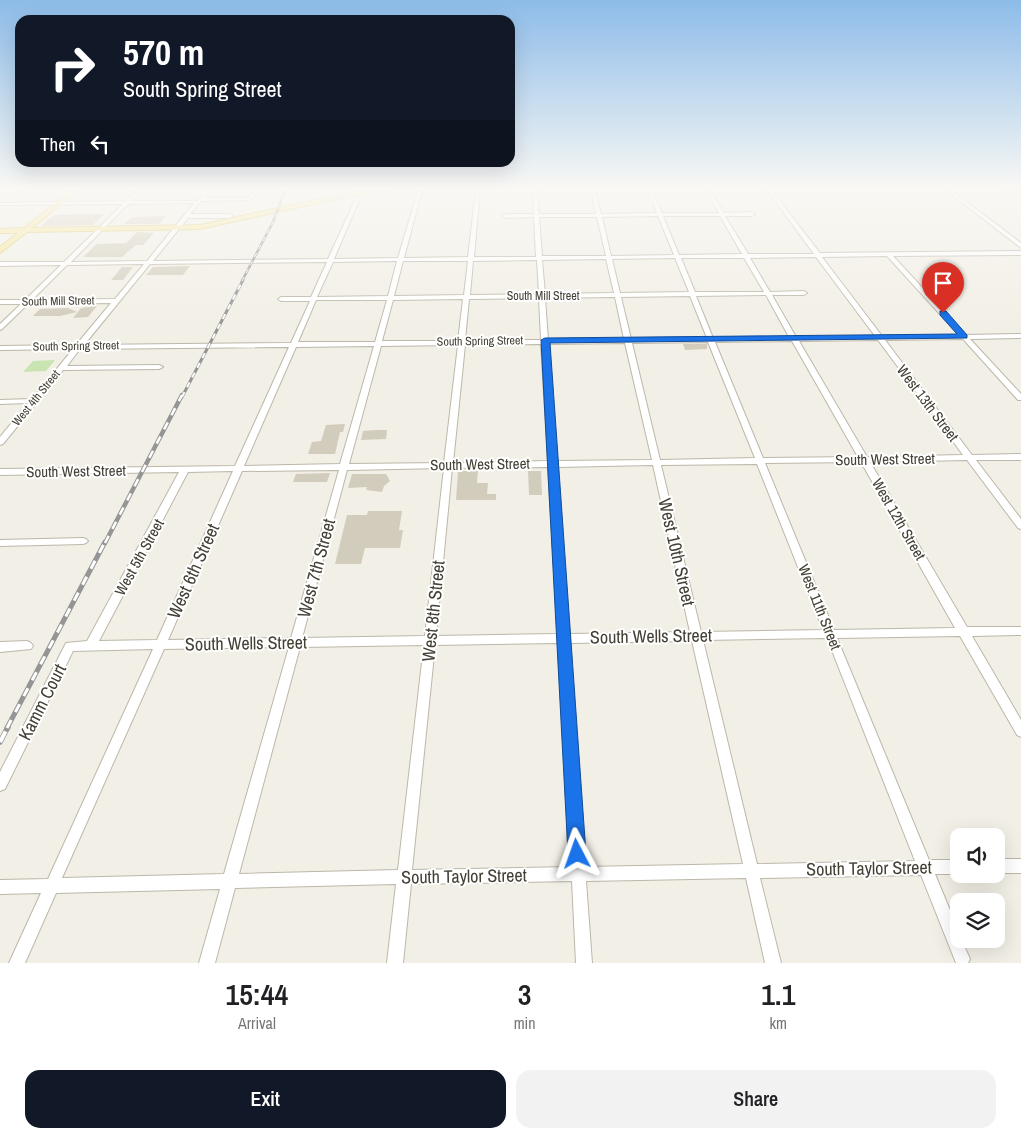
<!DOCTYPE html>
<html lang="en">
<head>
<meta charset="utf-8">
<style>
  :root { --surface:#fff; --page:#f2f2f2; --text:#202124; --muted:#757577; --accent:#111827 }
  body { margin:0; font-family:"Archivo Narrow",sans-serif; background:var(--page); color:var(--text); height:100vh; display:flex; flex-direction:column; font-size:19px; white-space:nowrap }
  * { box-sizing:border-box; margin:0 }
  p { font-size:16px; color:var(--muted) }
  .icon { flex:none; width:28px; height:28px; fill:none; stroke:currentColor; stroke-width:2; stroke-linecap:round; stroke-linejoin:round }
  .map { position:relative; height:963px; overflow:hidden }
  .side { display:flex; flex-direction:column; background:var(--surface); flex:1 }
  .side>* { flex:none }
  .guide { position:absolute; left:15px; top:15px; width:500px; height:152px; border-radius:15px; box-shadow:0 5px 20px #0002; background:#111827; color:#fff; overflow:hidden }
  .controls { position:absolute; left:950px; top:828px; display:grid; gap:10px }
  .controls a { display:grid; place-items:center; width:55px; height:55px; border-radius:10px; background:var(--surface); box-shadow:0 5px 20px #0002; font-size:25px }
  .pin { position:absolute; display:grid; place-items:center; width:42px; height:42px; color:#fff; margin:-51px -21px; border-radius:50% 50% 50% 0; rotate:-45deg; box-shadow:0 0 5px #0007 }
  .pin .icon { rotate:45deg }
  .me { position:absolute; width:55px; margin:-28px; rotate:356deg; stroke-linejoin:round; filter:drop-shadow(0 0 4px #0008) }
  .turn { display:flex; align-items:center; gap:18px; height:105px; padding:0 25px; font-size:22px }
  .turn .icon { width:65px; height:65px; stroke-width:2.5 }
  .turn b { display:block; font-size:35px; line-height:42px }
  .then { display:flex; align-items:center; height:48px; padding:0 25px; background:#0003; gap:10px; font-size:19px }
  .eta { display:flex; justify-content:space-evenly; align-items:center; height:85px; text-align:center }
  .eta b { font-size:30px; font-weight:600; line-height:35px }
  .cta { display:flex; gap:10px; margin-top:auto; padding:10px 25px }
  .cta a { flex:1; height:58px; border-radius:15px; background:var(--accent); color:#fff; font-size:20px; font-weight:600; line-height:58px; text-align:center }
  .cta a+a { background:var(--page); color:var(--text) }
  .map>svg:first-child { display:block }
  .green { fill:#c8e4b0 }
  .building { fill:#d2ccbc }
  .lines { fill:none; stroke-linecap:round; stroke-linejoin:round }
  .minor-casing { stroke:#bcb7a9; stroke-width:2 }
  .major-casing { stroke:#dcc469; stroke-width:2 }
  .minor { fill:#fff; fill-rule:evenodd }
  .major { fill:#f8e698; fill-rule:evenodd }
  .rail-far4-casing { stroke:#959595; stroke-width:2.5 }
  .rail-far3-casing { stroke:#959595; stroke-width:3 }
  .rail-far2-casing { stroke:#959595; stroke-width:4.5 }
  .rail-far1-casing { stroke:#959595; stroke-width:5 }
  .rail-casing { stroke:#959595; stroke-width:5.5 }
  .rail-far4 { stroke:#fff; stroke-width:1; stroke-dasharray:4.5; stroke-linecap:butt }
  .rail-far3 { stroke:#fff; stroke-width:2; stroke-dasharray:5.5; stroke-linecap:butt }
  .rail-far2 { stroke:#fff; stroke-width:2.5; stroke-dasharray:8; stroke-linecap:butt }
  .rail-far1 { stroke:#fff; stroke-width:3; stroke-dasharray:9; stroke-linecap:butt }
  .rail { stroke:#fff; stroke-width:4; stroke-dasharray:12; stroke-linecap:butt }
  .route { fill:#1a73e8; stroke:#114b97 }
  .labels { text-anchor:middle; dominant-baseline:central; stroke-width:4; stroke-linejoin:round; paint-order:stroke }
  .far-street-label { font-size:12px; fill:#444035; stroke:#fff }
  .street-label { font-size:15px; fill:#444035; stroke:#fff }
  .near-street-label { font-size:18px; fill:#444035; stroke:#fff }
</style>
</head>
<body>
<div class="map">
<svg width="1021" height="963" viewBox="0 0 1021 963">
  <rect width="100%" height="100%" fill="#f2efe6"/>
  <!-- green -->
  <polygon class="green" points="55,360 46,371 23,372 33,361"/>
  <!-- building -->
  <g class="building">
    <polygon points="89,214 104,214 93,225 41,226 54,215"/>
    <polygon points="166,216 159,224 124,224 132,217"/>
    <polygon points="137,232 154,233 143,245 136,245 122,257 83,257 97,244 126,243"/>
    <polygon points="190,266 183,275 146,275 153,267"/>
    <polygon points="122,267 133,267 123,280 111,280"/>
    <polygon points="97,306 88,317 73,318 81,308"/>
    <polygon points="68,308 77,312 60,316 33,316 40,309"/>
    <polygon points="683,344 707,344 707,349 685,350"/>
    <polygon points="345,424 343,432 340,432 335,454 308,454 312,442 321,441 326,425"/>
    <polygon points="376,430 387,430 386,439 361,440 363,431"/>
    <polygon points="458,471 478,471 477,483 488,483 487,494 496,494 496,500 456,500"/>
    <polygon points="528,471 541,471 542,495 529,495"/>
    <polygon points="330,473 327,482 293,482 296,474"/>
    <polygon points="352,474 386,474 390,481 384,486 382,492 366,490 367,487 348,488"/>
    <polygon points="368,511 402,511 399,530 403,530 400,548 365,548 361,564 335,564 347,515 367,515"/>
  </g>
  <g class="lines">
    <defs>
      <g id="minor">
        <path d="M138,190H142L131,201H197L206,190H210L204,198H249L255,190H259L250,200L201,201L190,214H230L233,216L230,218H188L153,261L328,259L356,198L358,197L360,198L334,259L398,258L418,190H422L404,258L468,257L476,190H480L474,257H536L534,217L506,218L503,216L506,214H534L533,190H537L539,214H596L591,190H595L601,214L657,213L648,190H652L662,213H719L706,190H710L724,213L752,212L755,214L752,216H725L748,254H814L767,190H771L820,253L1021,251V255L893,256L966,335L1021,334V338L970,339L1021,394V400H1018L963,339L885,340L972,455L1021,454V460H976L1021,519V529L1018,528L967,460L870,462L967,627H1021V635L972,636L1021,720V737L1017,735L960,636L837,638L929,860H959L960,874H935L959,932V939H961L970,959L968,963H956L921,875L760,878L781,963H765L746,878L586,881L592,963H576L572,881L411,884L403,963H387L396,884L235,888L215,963H199L220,889L56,893L25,963H9L41,893L0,894V880L48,879L153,649L73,651L5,789L0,791V772L66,643L87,641L179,472L0,475V469L235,466L289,347L80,349L67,366L159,365L163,367L159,369L63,370L3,444L0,445V437L28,403L0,404V400L32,399L73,349L0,350V346L76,345L111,303L28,304L2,329L0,330V324L21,304H0V300H25L61,265L0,266V262H64L123,204L0,205V203L126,201ZM194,203L147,261L71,262L128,204ZM658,216L674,255L611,256L602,217ZM663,216H720L742,254L679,255ZM539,217H597L606,256H542ZM887,256L959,335L882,336L822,257ZM816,257L875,336L796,337L772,295H804L807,293L804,291L770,292L750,258ZM675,258L689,292L620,293L612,259ZM681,258H744L764,292H695ZM606,259L614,293L545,294L542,260ZM537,260L539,294L470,295L473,261ZM397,261L388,296L317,297L333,262ZM403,261H468L464,295L394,296ZM327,262L311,297H281L278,299L281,301H310L291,343L84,345L150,264ZM144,264L115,299L32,300L67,265ZM766,295L789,337L713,338L696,296ZM690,296L707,338L631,339L621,297ZM615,297L624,339L548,340L545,298ZM539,298L541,340H465L469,299ZM463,299L458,341H382L393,300ZM316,300H387L375,342H298ZM878,340L963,455L867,457L799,341ZM792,341L858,457L763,458L715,342ZM708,342L755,458L660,460L632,343ZM625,343L652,460L556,461L548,344ZM541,344L548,461L453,463L465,345ZM458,345L444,463L349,464L381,346ZM374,346L340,464L244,466L296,347ZM861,462L955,628L834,630L765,463ZM757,464L823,630L701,632L661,465ZM653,465L690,632L569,634L557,467ZM548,467L558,634L436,636L452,468ZM444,468L425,636L302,638L347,470ZM339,470L291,638L168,640L242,471ZM233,471L157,640L99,641L188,472ZM827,638L915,861L757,864L703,640ZM692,641L743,864L585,867L569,643ZM558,643L571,867L412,870L435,645ZM424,645L398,870L239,874L300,647ZM289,647L224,874L62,878L164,649Z"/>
        <polygon points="946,190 951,190 1021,243 1021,248"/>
        <polygon points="1005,190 1010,190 1021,196 1021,199"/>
        <polygon points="83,538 86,539 88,541 86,543 83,544 0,546 0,540"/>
        <polygon points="27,641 31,643 33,646 31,649 0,652 0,642"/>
        <rect x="996" y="859" width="25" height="14"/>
      </g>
      <polygon id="major" points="72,190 78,190 32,228 200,225 342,194 374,190 388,190 342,198 200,229 27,232 0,253 0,247 18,233 0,233 0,229 24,228"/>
    </defs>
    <!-- minor casing -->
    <use href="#minor" class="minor-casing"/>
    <!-- major casing -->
    <use href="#major" class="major-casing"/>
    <!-- minor -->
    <use href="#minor" class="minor"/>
    <!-- major -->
    <use href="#major" class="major"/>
    <defs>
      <polyline id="rail-far4" points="242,281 273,222 285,190"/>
      <polyline id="rail-far3" points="182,397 243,280"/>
      <polyline id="rail-far2" points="105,543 182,395"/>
      <polyline id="rail-far1" points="7,728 105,542"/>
      <polyline id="rail" points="0,742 8,727"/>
    </defs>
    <!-- rail-far4 casing -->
    <use href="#rail-far4" class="rail-far4-casing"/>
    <!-- rail-far3 casing -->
    <use href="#rail-far3" class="rail-far3-casing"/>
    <!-- rail-far2 casing -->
    <use href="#rail-far2" class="rail-far2-casing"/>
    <!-- rail-far1 casing -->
    <use href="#rail-far1" class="rail-far1-casing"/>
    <!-- rail casing -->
    <use href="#rail" class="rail-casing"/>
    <!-- rail-far4 -->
    <use href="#rail-far4" class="rail-far4"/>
    <!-- rail-far3 -->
    <use href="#rail-far3" class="rail-far3"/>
    <!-- rail-far2 -->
    <use href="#rail-far2" class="rail-far2"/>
    <!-- rail-far1 -->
    <use href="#rail-far1" class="rail-far1"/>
    <!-- rail -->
    <use href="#rail" class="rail"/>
  </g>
  <!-- sky -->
  <linearGradient id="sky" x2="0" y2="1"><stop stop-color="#8dbce9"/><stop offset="0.58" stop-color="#f9f8f4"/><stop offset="1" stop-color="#f9f8f4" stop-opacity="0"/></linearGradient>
  <rect width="1021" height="325" fill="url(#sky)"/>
  <!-- route -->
  <polygon class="route" points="940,311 946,311 967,335 967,338 550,343 586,854 584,861 577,864 571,861 568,854 541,340 545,338 957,334 940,315"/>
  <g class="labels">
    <!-- far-street labels -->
    <g class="far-street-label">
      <text x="543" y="296">South Mill Street</text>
      <text transform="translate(58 301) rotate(-1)">South Mill Street</text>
      <text transform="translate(480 341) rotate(-1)">South Spring Street</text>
      <text transform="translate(76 346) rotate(-1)">South Spring Street</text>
      <text transform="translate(36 398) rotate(-51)">West 4th Street</text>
    </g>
    <!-- street labels -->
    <g class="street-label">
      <text transform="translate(928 403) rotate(53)">West 13th Street</text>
      <text transform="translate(885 459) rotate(-1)">South West Street</text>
      <text transform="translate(480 464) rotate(-1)">South West Street</text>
      <text transform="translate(76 471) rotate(-1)">South West Street</text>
      <text transform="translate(899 519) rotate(60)">West 12th Street</text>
      <text transform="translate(139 557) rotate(-61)">West 5th Street</text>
      <text transform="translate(820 607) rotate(68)">West 11th Street</text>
    </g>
    <!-- near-street labels -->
    <g class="near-street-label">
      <text transform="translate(677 552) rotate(77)">West 10th Street</text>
      <text transform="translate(316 568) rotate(-75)">West 7th Street</text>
      <text transform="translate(193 571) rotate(-66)">West 6th Street</text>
      <text transform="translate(433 611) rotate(-84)">West 8th Street</text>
      <text transform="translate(651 636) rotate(-1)">South Wells Street</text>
      <text transform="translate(246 643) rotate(-1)">South Wells Street</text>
      <text transform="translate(42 702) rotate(-63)">Kamm Court</text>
      <text transform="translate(869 868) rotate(-1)">South Taylor Street</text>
      <text transform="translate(464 876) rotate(-1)">South Taylor Street</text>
    </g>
  </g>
</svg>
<div class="controls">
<a><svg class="icon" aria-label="sound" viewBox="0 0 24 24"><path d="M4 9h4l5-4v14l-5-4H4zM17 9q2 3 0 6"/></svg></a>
<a><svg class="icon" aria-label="layers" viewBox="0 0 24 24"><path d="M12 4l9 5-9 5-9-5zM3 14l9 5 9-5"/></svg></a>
</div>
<div class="pin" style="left:943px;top:313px;background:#d93025"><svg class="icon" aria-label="arrive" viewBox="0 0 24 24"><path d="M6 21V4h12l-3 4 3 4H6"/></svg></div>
<svg class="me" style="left:577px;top:854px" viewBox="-20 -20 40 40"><path d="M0-17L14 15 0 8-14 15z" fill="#1a73e8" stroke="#fff" stroke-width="4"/></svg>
<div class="guide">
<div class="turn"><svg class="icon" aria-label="right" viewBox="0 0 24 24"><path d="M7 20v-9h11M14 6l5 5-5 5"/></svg><div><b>570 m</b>South Spring Street</div></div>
<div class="then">Then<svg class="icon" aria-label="left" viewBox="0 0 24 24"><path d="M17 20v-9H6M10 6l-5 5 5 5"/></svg></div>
</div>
</div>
<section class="side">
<div class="eta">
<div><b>15:44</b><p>Arrival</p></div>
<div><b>3</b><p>min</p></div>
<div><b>1.1</b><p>km</p></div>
</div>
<div class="cta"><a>Exit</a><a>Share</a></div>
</section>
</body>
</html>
